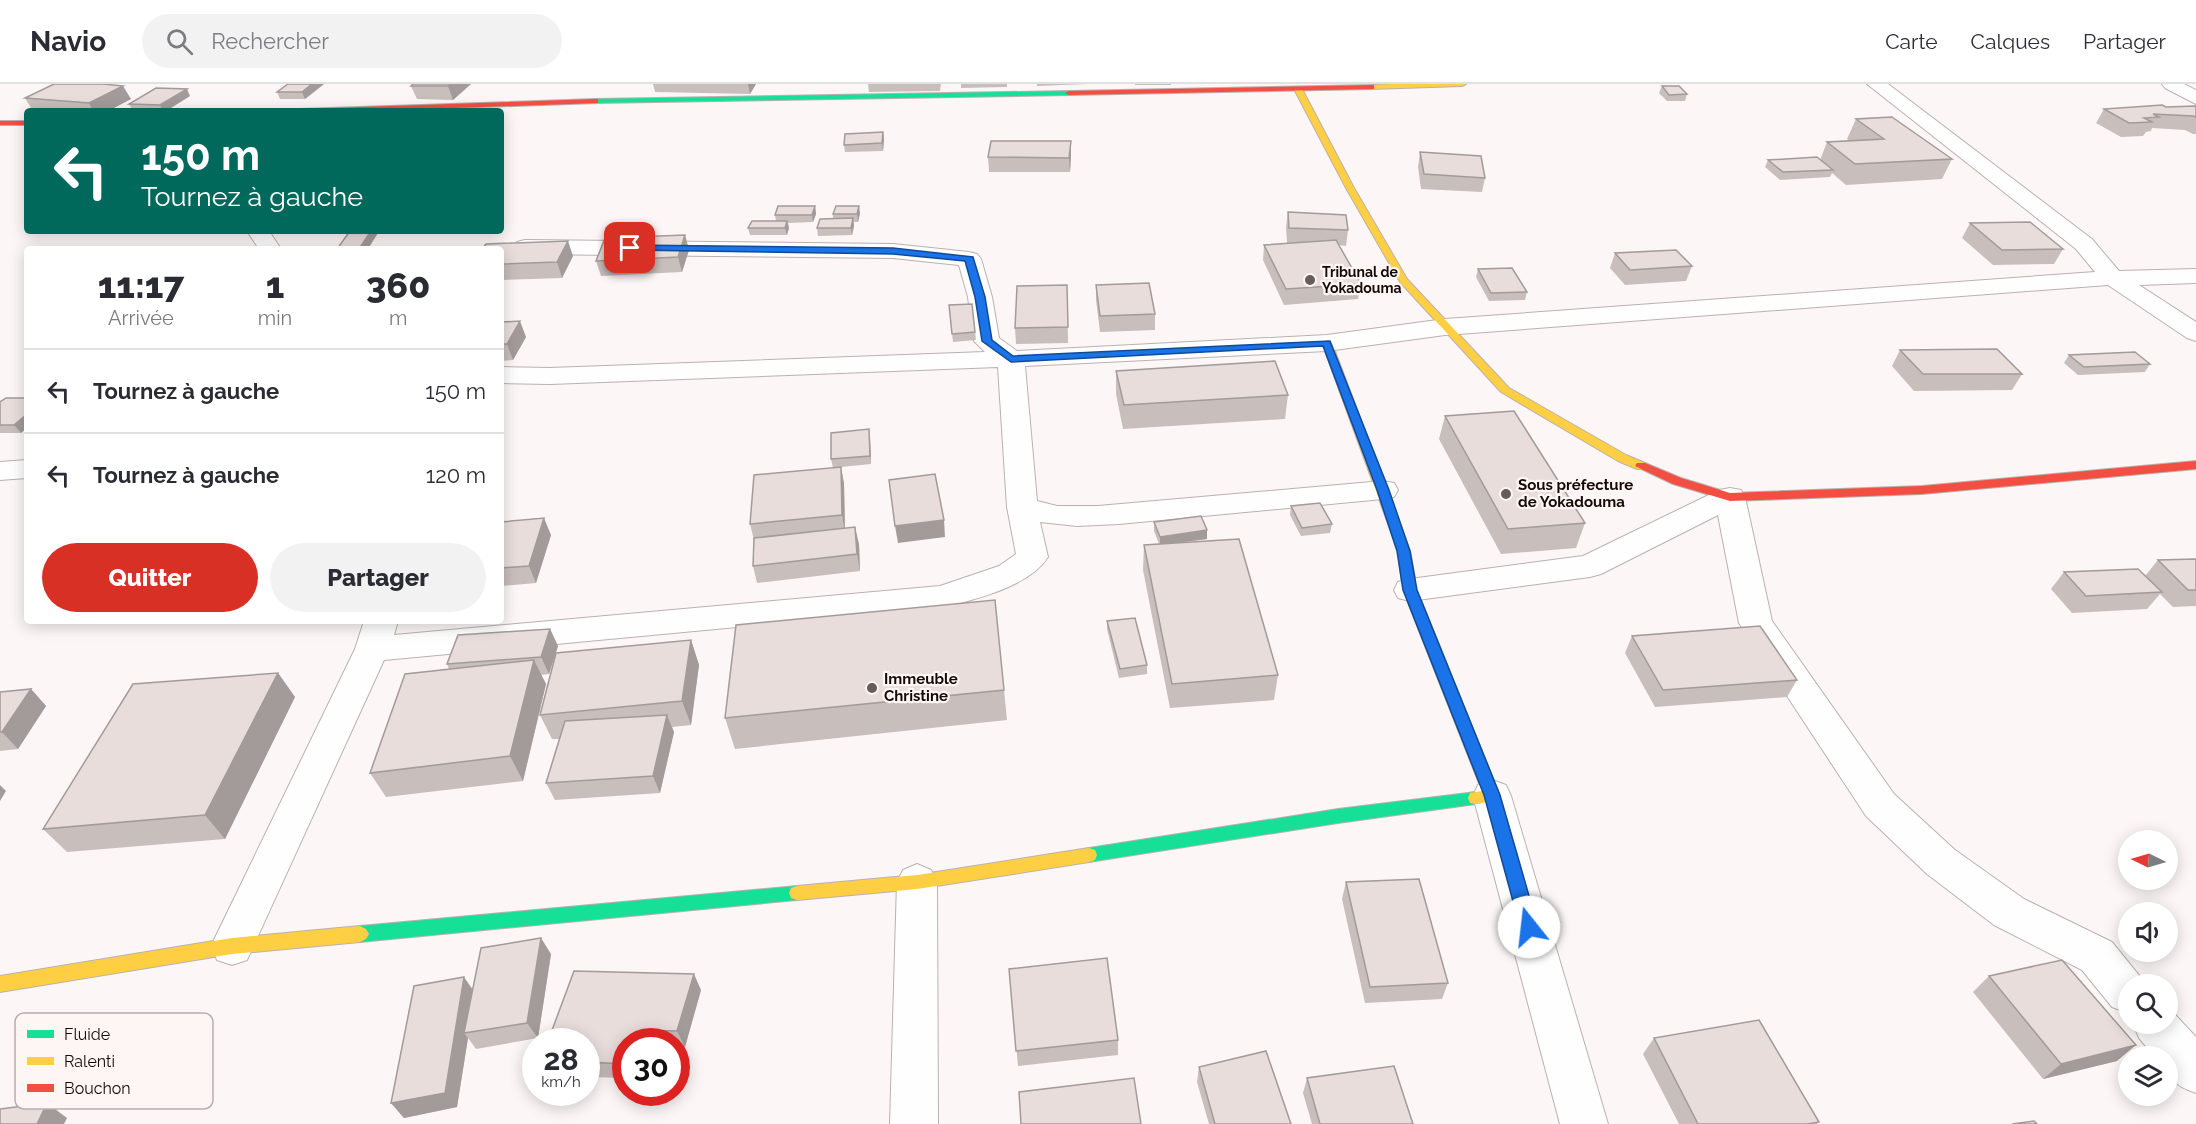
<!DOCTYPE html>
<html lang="fr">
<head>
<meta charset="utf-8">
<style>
  :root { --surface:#fff; --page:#f2f2f3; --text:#2b2b33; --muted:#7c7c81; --line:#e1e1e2; --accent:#d93025 }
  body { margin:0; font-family:Raleway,sans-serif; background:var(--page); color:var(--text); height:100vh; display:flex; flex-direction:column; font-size:22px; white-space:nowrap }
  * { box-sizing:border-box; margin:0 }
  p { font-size:20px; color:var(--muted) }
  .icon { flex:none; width:33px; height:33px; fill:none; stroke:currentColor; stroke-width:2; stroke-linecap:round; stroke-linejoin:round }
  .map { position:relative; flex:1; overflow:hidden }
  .panel { position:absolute; left:24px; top:162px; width:480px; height:378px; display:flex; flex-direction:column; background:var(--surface); border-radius:6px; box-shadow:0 3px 15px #0003 }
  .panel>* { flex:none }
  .guide { position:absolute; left:24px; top:24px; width:480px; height:126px; border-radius:6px; box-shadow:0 3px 15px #0003; background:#00695c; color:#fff; overflow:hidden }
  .needle { width:39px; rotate:275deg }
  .fabs { position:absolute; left:2118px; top:746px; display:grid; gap:12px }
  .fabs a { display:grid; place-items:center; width:60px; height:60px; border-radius:50%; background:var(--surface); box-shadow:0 3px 15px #0003; font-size:30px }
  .speed { position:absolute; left:522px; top:944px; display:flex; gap:12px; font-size:30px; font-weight:700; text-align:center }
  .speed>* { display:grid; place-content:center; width:78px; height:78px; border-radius:50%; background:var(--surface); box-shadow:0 3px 15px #0003; line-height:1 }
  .speed small { font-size:15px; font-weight:400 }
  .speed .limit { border:9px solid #d22; background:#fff; color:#111 }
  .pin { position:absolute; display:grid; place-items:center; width:51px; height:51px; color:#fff; margin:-26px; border-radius:12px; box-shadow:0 3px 9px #0006 }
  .me { position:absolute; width:66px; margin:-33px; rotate:344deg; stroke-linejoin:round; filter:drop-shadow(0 0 4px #0008) }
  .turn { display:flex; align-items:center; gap:21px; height:126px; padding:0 18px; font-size:27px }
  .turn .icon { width:78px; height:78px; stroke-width:2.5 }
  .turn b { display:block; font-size:42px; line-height:51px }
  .eta { display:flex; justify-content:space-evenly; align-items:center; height:102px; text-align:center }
  .eta b { font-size:36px; font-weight:800; line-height:42px }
  .action { display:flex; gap:12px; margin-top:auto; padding:12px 18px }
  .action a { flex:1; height:69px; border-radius:36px; background:var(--accent); color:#fff; font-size:24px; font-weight:800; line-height:69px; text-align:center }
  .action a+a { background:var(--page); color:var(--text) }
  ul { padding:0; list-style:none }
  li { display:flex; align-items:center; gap:18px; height:84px; padding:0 18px; border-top:2px solid var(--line) }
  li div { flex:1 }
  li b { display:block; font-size:22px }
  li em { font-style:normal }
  header { display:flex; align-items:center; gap:36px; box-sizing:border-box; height:84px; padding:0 30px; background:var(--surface); border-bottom:2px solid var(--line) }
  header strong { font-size:28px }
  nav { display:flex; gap:33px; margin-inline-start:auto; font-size:21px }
  .search { width:420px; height:54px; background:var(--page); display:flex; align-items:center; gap:15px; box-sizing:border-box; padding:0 21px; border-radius:33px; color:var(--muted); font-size:22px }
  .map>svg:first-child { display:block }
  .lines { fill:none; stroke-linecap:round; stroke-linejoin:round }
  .street-casing { stroke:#bab1af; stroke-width:2 }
  .fast-casing { stroke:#bab1af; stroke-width:2 }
  .slow-casing { stroke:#bab1af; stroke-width:2 }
  .jam-casing { stroke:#bab1af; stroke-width:2 }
  .street { fill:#fffefe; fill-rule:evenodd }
  .fast { fill:#16e098; fill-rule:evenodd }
  .slow { fill:#ffcf43; fill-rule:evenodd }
  .jam { fill:#f24e42; fill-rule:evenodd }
  .wall { fill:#c8bebc }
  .shaded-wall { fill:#a29b99 }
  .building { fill:#e8dddb; stroke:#a29b99; stroke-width:1.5 }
  .route { fill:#1a73e8; stroke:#114b97; stroke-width:1.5 }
  .poi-dot { fill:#655c5b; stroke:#fef6f4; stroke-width:2 }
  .labels { text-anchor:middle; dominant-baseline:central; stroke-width:4.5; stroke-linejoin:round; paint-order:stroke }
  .far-poi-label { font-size:14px; font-weight:bold; fill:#140907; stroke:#fef6f4; text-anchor:start }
  .poi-label { font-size:15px; font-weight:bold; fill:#140907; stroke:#fef6f4; text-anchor:start }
  .key { fill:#fef6f4; stroke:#b8afad; stroke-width:1.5 }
  .key-label { font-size:16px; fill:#140907 }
</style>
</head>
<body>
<header>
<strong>Navio</strong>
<div class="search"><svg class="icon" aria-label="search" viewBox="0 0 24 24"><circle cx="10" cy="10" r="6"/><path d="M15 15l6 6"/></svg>Rechercher</div>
<nav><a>Carte</a><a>Calques</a><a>Partager</a></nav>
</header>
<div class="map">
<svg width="2196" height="1040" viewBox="0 0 2196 1040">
  <rect width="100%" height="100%" fill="#fcf7f6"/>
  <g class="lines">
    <defs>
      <g id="street">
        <path d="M1867,0H1888L2092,155L2119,187L2196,185V199L2139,201L2196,238V257L2187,254L2108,201L1445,251L1327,267L1025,282L1037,417L1057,422H1098L1383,397L1394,399L1398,406L1394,413L1383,415L1119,440L1077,442L1040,438L1048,473C1029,503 975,515 942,524L384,576L247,876L232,881L217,876L211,862L355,565L364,537H398L394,551L940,502L999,482L1016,470L1007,423L998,283L550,300L501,299V283L550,284L985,268L974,257L968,213L959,181L893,174L525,170L517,168L514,163L517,158L525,156L893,160L969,168L977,170L981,175L992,213L999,254L1017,267L1327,251L1445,235L2095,188L2076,165Z"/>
        <polygon points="2162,0 2184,0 2196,6 2196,20 2165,4"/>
        <polygon points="247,147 269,147 281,165 259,165"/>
        <polygon points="27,376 27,394 0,396 0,378"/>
        <polygon points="1730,404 1741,406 1745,413 1772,537 1894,710 1955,766 2024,815 2112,858 2146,900 2128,900 2128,929 2112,923 2082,886 1994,841 1927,790 1866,732 1739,539 1718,431 1601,490 1590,493 1410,517 1398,514 1394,506 1398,498 1410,495 1583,472 1719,406"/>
        <polygon points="1492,696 1506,701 1511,712 1608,1040 1560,1040 1473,712 1478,701"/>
        <polygon points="917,780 931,786 937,798 938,1040 890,1040 897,798 903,786"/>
        <path d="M2168,923L2196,953V1009C2174,1001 2168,996 2168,972H2154L2139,954L2133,939H2168Z"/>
      </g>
      <g id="fast">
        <polygon points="1069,7 1073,9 1072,11 595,19 591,17 595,15"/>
        <polygon points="1476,708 1482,709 1484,714 1482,719 1476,720 1338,739 1089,778 1083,776 1081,771 1083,766 1089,764 1338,725"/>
        <polygon points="797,802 803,804 805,809 803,814 797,816 360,858 354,855 351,850 354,845 360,842"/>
      </g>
      <g id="slow">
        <polygon points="1394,0 1466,0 1462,2 1371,5 1367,3 1371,1"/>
        <polygon points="1295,3 1302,5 1354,104 1407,195 1509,304 1626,371 1645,379 1647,382 1645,385 1637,385 1618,377 1501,308 1400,198 1346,104 1294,5"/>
        <polygon points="1327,256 1332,259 1410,467 1417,506 1500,712 1498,716 1476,720 1470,719 1468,714 1470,709 1482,707 1403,506 1398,467 1322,259"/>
        <polygon points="1089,764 1095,766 1097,771 1095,776 1089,778 917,805 797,816 791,814 789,809 791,804 797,802 917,791"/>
        <polygon points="360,842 366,845 369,850 366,855 360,858 232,870 0,908 0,892 232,854"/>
      </g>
      <g id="jam">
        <polygon points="1371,1 1374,1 1374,5 1069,11 1065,9 1069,7"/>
        <polygon points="595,15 598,15 598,19 369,27 296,27 300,25"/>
        <rect x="0" y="37" width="27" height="4"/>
        <polygon points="2196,377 2196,385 1922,410 1730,417 1673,400 1635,382 1637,379 1645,379 1681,394 1730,409 1922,402"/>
      </g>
    </defs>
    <!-- street casing -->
    <use href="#street" class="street-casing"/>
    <!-- fast casing -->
    <use href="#fast" class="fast-casing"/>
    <!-- slow casing -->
    <use href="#slow" class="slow-casing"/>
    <!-- jam casing -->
    <use href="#jam" class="jam-casing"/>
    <!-- street -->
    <use href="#street" class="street"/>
    <!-- fast -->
    <use href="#fast" class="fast"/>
    <!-- slow -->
    <use href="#slow" class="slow"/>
    <!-- jam -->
    <use href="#jam" class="jam"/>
  </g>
  <!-- wall -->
  <g class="wall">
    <polygon points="288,0 324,0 305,15 280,15 277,8"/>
    <polygon points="471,0 453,16 417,15 411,2"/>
    <polygon points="653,0 756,0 750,10 655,8"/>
    <polygon points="868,0 941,0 940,7 869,8"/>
    <polygon points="961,0 1007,0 1007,3 961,4"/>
    <polygon points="1037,0 1088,0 1037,2"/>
    <rect x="1135" y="0" width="36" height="1"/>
    <polygon points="1662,2 1687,10 1685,17 1667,17 1659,9"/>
    <polygon points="190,12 166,27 133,27 129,20"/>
    <polygon points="25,14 131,15 108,27 33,27"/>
    <polygon points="2196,22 2196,50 2193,50 2185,46 2152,44 2151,47 2146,48 2143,52 2121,53 2096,39 2104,25"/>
    <polygon points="1856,35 1952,75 1942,95 1846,101 1832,89 1830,93 1780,96 1765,83 1768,76 1820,76 1827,58 1849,57 1847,55"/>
    <polygon points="883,48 884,55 883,67 845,68 844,61"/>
    <polygon points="1420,68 1485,94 1482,108 1421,105 1418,83"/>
    <polygon points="1071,71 1070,88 989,88 988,73"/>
    <polygon points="815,122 816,130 813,138 788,139 789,144 787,151 750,151 748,144 776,137 775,131"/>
    <polygon points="1288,128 1348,146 1346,162 1339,161 1361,200 1358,215 1284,221 1263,176 1264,161 1287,159 1286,143"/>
    <polygon points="860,129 858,138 854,138 854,142 852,151 818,152 817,144 833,135 833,130"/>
    <polygon points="1970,139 2063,165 2054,180 1993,181 1962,154"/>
    <polygon points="685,151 689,166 682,188 601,192 596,177"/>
    <polygon points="501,165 573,172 562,194 501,196"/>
    <polygon points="1615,169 1692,182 1686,197 1625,201 1610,184"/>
    <polygon points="1478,185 1527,208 1525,216 1489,217 1476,193"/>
    <polygon points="1067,201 1068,259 1016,260 1015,244"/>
    <polygon points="1096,201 1155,230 1155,246 1100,248 1096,216"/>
    <polygon points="972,220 976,256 953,258 949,221"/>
    <polygon points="501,238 526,253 513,276 501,277"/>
    <polygon points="1900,266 2022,290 2012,306 1914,307 1892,282"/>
    <polygon points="2069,271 2150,280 2145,288 2078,291 2064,279"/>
    <polygon points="1116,287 1288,311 1285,335 1123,345 1116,310"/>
    <polygon points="27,314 27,344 21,349 0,349 0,318"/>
    <polygon points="1445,332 1585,439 1576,464 1501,470 1439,355"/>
    <polygon points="870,354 871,380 841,383 844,400 845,444 859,460 860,487 757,499 753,482 754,456 750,440 833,384 831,375"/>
    <polygon points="1291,422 1332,440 1330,449 1301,452 1290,431"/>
    <polygon points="501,438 551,451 536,499 501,502"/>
    <polygon points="1154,438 1207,446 1207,455 1177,459 1278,591 1274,616 1170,624 1143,486 1144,461 1159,460 1154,447"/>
    <polygon points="2196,475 2196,522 2173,523 2160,510 2147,525 2072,529 2051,505 2064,488 2145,492 2158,476"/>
    <polygon points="1107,537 1147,581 1147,590 1119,594 1107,545"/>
    <polygon points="550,545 558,562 549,590 541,591 546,600 523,697 386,713 370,689 449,585 447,580"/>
    <polygon points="1632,552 1797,596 1787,613 1655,623 1625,569"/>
    <polygon points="691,556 699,581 691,641 672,643 674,648 660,709 555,716 546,699 560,655 552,655 540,631"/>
    <polygon points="278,589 295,613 225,755 67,768 43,745"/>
    <polygon points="31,605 46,622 18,665 0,667 0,608"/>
    <polygon points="1004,606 1007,636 735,665 725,634"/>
    <polygon points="1346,798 1448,899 1442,915 1365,919 1342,815"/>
    <polygon points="551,870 538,954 476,965 468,954 457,1023 404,1034 391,1019 473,905"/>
    <polygon points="1009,885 1118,956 1118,971 1018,982"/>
    <polygon points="1989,892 2117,977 2043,995 1973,908"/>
    <polygon points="701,906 685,963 676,962 676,957 626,957 626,994 587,993 586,957"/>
    <polygon points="1654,954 1819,1038 1817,1040 1679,1040 1643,970"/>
    <polygon points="1199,983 1291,1040 1209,1040 1197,998"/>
    <polygon points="1307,994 1413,1040 1312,1040 1303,1009"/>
  </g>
  <!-- shaded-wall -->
  <g class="shaded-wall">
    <polygon points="312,0 324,0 305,15 302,8"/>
    <polygon points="451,0 471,0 453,16 448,2"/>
    <polygon points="748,0 756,0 750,10"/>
    <polygon points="123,2 131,15 108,27 93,27 89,19"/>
    <polygon points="187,5 190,12 166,27 163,27 160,21"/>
    <polygon points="883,48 884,55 883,67 882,59"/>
    <polygon points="1071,57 1071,71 1070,88 1069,74"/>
    <polygon points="815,122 816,130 813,138 812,131"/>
    <polygon points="859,122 860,129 858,138 857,130"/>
    <polygon points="853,134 854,142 852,151 851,144"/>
    <polygon points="787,137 789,144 787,151 785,144"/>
    <polygon points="371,147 377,147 378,149 368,165 359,165"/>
    <polygon points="685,151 689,166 682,188 678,173"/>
    <polygon points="568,157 573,172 562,194 557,178"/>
    <polygon points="520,237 526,253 513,276 507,260"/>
    <polygon points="27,330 27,344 21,349 14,341"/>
    <polygon points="869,345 870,354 871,380 870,372"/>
    <polygon points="841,383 844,400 845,448 842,431"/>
    <polygon points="544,434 551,451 536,499 529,482"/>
    <polygon points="944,436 945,453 898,459 895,442"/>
    <polygon points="855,443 859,460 860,487 857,470"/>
    <polygon points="1207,446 1207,455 1160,461 1160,453"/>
    <polygon points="550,545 558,562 549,590 541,573"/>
    <polygon points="691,556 699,581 691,641 682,617"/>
    <polygon points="534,576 546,600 523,697 510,672"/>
    <polygon points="278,589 295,613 225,755 205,731"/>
    <polygon points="31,605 46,622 18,665 2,648"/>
    <polygon points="667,631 674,648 660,709 653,692"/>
    <polygon points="0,701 6,707 0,717"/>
    <polygon points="541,854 551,870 538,954 527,939"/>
    <polygon points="694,890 701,906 685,963 677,947"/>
    <polygon points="464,893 475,909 464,949 468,954 457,1023 404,1034 391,1019"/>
    <polygon points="641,946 647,957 637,957"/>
    <polygon points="2136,961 2117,977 2043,995 2061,980"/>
    <polygon points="47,1019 67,1034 64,1040 37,1040"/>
  </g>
  <!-- building -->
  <g class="building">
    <polygon points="54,0 103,0 123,2 89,19 25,14"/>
    <polygon points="288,0 312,0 302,8 277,8"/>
    <polygon points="413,0 451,0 448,2 411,2"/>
    <polygon points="1662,2 1679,2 1687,10 1669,11"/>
    <polygon points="156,4 187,5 160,21 129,20"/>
    <polygon points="2162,21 2166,23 2196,22 2196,33 2193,32 2153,30 2159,33 2144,34 2152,38 2129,39 2104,25"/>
    <polygon points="1892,33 1952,75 1855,80 1827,58 1884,55 1856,35"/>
    <polygon points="883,48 882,59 844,61 845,50"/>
    <polygon points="991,57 1071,57 1069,74 988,73"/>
    <polygon points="1420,68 1481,72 1485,94 1424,90"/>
    <polygon points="1817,73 1833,86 1783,88 1768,76"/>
    <polygon points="778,122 815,122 812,131 775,131"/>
    <polygon points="836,122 859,122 857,130 833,130"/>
    <polygon points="1288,128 1346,131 1348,146 1289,144"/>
    <polygon points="853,134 851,144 817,144 820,135"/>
    <polygon points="752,137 787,137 785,144 748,144"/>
    <polygon points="2030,138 2063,165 2002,166 1970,139"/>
    <polygon points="350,147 371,147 359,165 337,165"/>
    <polygon points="685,151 678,173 596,177 605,154"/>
    <polygon points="1336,156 1361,200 1286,205 1264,161"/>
    <polygon points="568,157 557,178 501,180 501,165 482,165 486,160"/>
    <polygon points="1676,166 1692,182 1630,186 1615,169"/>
    <polygon points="1512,184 1527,208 1491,209 1478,185"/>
    <polygon points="1149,199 1155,230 1100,232 1096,201"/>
    <polygon points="1067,201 1068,243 1015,244 1017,202"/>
    <polygon points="972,220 975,248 952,250 949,221"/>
    <polygon points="520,237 507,260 501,260 501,238"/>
    <polygon points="1997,265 2022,290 1923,290 1900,266"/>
    <polygon points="2135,268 2150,280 2084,283 2069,271"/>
    <polygon points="1275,277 1288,311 1124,321 1116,287"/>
    <polygon points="6,314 27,314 27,330 14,341 0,341 0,318"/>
    <polygon points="1514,327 1585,439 1508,445 1445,332"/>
    <polygon points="869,345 870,372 831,375 831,349"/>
    <polygon points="841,383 842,431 750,440 754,391"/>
    <polygon points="935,390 944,436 895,442 889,396"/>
    <polygon points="1320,419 1332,440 1302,444 1291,422"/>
    <polygon points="1201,432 1207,446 1160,453 1154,438"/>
    <polygon points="544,434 529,482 501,484 501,438"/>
    <polygon points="855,443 857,470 753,482 754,454"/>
    <polygon points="1239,455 1278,591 1172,600 1144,461"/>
    <polygon points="2196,475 2196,506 2188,506 2158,476"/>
    <polygon points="2138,485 2162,508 2086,512 2064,488"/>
    <polygon points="995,516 1004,606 725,634 736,541"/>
    <polygon points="1135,534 1147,581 1120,585 1107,537"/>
    <polygon points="1760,542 1797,596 1663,606 1632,552"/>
    <polygon points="550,545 541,573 447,580 458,551"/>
    <polygon points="691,556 682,617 540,631 556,569"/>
    <polygon points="534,576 510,672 370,689 405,590"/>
    <polygon points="278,589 205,731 43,745 133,600"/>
    <polygon points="31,605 2,648 0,648 0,608"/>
    <polygon points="667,631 653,692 546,699 565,637"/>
    <polygon points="1419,795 1448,899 1370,903 1346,798"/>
    <polygon points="541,854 527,939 464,949 481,864"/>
    <polygon points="1107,874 1118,956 1016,967 1009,885"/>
    <polygon points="2062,876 2136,961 2061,980 1989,892"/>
    <polygon points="574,887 694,890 677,947 641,946 637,957 626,957 626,980 586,978 586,957 548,957"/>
    <polygon points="464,893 445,1009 391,1019 414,902"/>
    <polygon points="1759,936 1819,1038 1807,1040 1698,1040 1654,954"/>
    <polygon points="1266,967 1291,1040 1215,1040 1199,983"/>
    <polygon points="1394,982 1413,1040 1320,1040 1307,994"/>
    <polygon points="1134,994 1141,1040 1021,1040 1019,1008"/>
    <polygon points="47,1019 37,1040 0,1040 0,1025"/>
    <polygon points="2034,1037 2037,1040 2012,1040"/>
  </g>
  <!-- route -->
  <polygon class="route" points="627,161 893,164 973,173 985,213 992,256 1013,272 1330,257 1389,406 1410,467 1417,506 1500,711 1538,843 1535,848 1529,851 1523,848 1520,843 1484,711 1403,506 1397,467 1377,406 1323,262 1011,278 982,257 975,213 965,177 893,170 630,166 626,164"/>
  <!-- markers -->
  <g class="poi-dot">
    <circle cx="1310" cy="196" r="6"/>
    <circle cx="1506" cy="410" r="6"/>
    <circle cx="872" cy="604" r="6"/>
  </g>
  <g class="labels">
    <!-- far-poi labels -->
    <g class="far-poi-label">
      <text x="1322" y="188">Tribunal de<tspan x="1322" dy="16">Yokadouma</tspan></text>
    </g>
    <!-- poi labels -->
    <g class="poi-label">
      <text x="1518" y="401">Sous préfecture<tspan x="1518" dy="17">de Yokadouma</tspan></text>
      <text x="884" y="595">Immeuble<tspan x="884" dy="17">Christine</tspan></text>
    </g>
  </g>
  <!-- legend -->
  <rect x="15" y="929" width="198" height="96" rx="9" class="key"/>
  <rect x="27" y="946" width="27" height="8" fill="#16e098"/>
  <rect x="27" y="973" width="27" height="8" fill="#ffcf43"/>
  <rect x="27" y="1000" width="27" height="8" fill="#f24e42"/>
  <g class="key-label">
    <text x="64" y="956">Fluide</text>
    <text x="64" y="983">Ralenti</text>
    <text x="64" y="1010">Bouchon</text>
  </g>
</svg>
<div class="fabs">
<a><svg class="needle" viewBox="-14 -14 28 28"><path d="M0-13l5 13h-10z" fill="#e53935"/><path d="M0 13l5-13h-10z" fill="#7c7c81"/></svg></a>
<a><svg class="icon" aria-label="sound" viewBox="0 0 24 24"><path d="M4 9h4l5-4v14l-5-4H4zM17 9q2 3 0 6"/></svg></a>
<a><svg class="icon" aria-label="search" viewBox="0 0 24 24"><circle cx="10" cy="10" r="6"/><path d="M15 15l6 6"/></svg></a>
<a><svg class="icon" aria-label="layers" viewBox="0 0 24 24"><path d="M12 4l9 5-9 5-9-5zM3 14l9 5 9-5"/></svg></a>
</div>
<div class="speed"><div>28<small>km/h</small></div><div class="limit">30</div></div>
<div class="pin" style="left:630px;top:164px;background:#d93025"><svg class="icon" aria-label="arrive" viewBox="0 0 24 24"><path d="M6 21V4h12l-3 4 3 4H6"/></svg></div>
<svg class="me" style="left:1529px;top:843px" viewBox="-20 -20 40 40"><circle r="19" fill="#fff"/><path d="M0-13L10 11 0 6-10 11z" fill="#1a73e8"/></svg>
<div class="guide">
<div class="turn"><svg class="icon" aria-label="left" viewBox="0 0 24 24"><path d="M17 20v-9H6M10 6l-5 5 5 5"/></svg><div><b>150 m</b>Tournez à gauche</div></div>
</div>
<section class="panel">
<div class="eta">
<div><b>11:17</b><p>Arrivée</p></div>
<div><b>1</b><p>min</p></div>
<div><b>360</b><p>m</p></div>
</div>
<ul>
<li><svg class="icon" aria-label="left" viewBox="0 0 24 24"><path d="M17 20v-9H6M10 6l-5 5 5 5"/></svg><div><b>Tournez à gauche</b></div><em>150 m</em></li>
<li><svg class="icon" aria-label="left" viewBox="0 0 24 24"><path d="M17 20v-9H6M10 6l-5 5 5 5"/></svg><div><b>Tournez à gauche</b></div><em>120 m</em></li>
</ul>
<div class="action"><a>Quitter</a><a>Partager</a></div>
</section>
</div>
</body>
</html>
